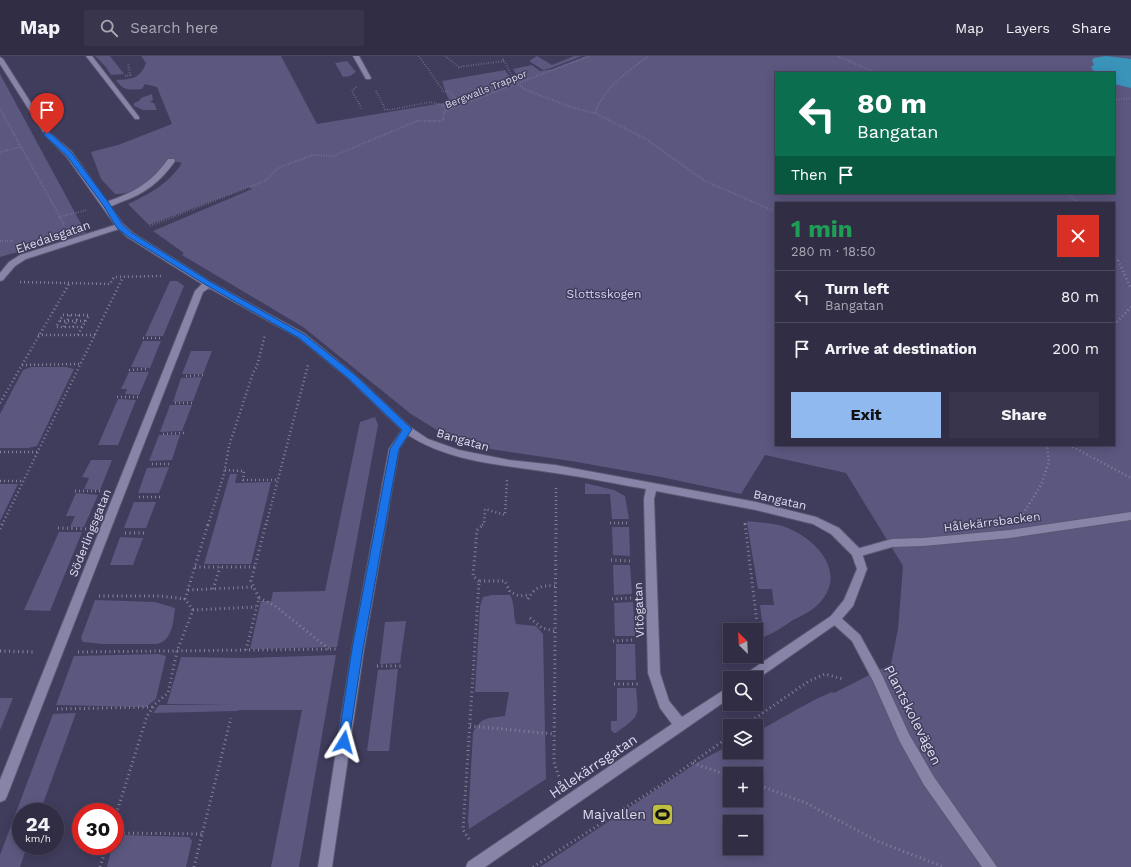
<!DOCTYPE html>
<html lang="en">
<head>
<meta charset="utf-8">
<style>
  :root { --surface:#302d45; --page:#38354c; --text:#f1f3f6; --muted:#a8a8b3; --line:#4b495e; --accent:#90b9f0 }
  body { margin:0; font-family:"Work Sans",sans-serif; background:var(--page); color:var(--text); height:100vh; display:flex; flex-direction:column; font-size:15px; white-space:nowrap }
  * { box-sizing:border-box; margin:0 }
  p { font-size:13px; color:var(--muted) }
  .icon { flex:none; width:22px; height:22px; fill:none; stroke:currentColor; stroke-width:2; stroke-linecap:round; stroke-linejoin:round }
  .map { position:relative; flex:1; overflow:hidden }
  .details { position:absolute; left:775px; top:146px; width:340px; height:244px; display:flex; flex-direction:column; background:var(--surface); border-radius:0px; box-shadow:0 2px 10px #0003,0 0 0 1px var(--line) }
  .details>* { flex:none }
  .hud { position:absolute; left:775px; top:16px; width:340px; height:122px; border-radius:0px; box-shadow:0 2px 10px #0003,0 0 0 1px var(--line); background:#0b6e4f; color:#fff; overflow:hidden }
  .needle { width:26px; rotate:336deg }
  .fabs { position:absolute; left:723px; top:567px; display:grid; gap:8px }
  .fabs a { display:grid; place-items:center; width:40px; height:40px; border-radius:0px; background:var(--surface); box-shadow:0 2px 10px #0003,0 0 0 1px var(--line); font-size:20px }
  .speed { position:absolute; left:12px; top:747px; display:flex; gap:8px; font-size:20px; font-weight:700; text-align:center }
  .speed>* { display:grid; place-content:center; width:52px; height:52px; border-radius:50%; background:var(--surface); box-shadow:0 2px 10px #0003,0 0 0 1px var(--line); line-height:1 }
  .speed small { font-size:10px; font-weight:400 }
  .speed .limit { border:6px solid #d22; background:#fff; color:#111 }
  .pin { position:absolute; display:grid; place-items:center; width:34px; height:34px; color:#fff; margin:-41px -17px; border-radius:50% 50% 50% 0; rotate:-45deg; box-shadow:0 0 4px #0007 }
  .pin .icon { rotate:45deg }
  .me { position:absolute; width:44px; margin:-22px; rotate:8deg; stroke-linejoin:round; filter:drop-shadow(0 0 3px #0008) }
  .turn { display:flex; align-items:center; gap:14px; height:84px; padding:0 16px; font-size:18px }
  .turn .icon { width:52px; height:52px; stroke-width:2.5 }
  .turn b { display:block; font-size:28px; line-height:34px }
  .then { display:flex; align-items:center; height:38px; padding:0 16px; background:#0003; gap:8px; font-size:15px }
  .round { display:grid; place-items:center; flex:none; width:42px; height:42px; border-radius:0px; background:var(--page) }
  .head { display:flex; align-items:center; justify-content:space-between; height:68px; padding:0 16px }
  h1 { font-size:24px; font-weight:700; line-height:30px; color:#1e9e55 }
  .action { display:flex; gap:8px; margin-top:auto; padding:8px 16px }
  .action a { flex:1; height:46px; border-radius:0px; background:var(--accent); color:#111; font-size:16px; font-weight:700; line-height:46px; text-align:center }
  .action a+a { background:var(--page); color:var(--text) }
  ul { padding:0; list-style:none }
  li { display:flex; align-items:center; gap:12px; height:52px; padding:0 16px; border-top:1px solid var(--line) }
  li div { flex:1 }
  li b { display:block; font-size:15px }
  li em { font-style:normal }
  header { display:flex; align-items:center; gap:24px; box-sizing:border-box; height:56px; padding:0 20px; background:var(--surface); border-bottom:1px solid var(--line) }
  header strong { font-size:19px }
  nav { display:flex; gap:22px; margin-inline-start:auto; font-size:14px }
  .search { width:280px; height:36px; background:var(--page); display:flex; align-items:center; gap:10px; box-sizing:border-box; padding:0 14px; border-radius:0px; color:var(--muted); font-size:15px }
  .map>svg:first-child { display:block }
  .green { fill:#5b577f; fill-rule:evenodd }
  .water { fill:#3a94ba }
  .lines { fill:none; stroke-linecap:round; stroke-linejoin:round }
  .lane-casing { stroke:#5a5771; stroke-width:2 }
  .street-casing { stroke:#5a5771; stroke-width:2 }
  .path-far2 { stroke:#84819c; stroke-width:2; stroke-dasharray:0.5 2; stroke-linecap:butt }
  .path-far1 { stroke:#84819c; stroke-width:2.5; stroke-dasharray:1 3; stroke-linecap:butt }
  .path { stroke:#84819c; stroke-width:3; stroke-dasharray:1 3.5; stroke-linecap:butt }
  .lane { fill:#8884a8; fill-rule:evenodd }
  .street { fill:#8884a8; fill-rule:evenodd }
  .route { fill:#1a73e8; stroke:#114b97 }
  .labels { text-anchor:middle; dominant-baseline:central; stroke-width:3; stroke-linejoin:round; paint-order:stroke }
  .far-street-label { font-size:10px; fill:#dddcef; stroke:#403c5c }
  .street-label { font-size:12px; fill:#dddcef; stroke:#403c5c }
  .park-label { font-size:12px; fill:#d6d3f9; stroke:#403c5c }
  .near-street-label { font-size:14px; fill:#dddcef; stroke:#403c5c }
  .near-poi-label { font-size:14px; fill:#dddcef; stroke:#403c5c; text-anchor:end }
</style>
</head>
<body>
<header>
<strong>Map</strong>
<div class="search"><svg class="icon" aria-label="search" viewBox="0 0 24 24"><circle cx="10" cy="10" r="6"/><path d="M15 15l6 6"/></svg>Search here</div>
<nav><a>Map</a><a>Layers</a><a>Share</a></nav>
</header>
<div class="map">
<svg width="1131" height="811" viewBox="0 0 1131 811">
  <rect width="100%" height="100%" fill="#403c5c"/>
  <!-- green -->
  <g class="green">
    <polygon points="95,0 110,0 124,18 111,19 105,10"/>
    <path d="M141,0H281L317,68L443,47L460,50L451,47L447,40L442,25L505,14L512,24L519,22L513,13L532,9L540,15L552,13L586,0H1131V811H540L698,706L730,689V696H756V676C782,663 805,647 832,636L834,637L891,608L898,573L903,510L846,417L765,399L741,438L661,421L571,405L490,393L448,381L411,358L303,271L182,199L184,197L153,175L252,133L249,131L149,169L128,148C151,137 167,129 182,107L169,104C155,120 139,139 115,138L101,123L91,96L118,89L172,68L157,31L145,28L142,33C130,34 123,35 116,24C132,23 140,23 146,7ZM776,17H1114V137H776ZM776,147H1114V389H776ZM730,718H756V744H730ZM730,766H756V792H730Z"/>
    <polygon points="537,0 552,9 574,0 582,0 551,12 543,14 529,5"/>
    <polygon points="347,5 356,16 350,20 343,21 335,7"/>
    <polygon points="0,18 86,177 0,201"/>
    <polygon points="152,38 153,44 150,46 154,47 157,54 143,54 134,50 134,47 139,45 141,42"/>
    <polygon points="170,225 177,225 184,230 163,280 145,280"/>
    <polygon points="143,285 161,285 150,312 131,311"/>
    <polygon points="191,295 212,295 203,318 182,318"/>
    <polygon points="31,311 66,311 74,313 37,390 28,392 0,392 0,358 23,314"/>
    <polygon points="129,316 149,316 139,339 125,338 127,333 121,333"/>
    <polygon points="202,321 193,345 173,346 181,322"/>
    <polygon points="118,343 136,344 118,389 98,389"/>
    <polygon points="170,349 192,349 182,375 160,376"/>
    <polygon points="375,361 378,369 337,591 250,593 261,545 271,545 273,536 325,535 360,366"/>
    <polygon points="159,379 180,379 172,404 149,405"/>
    <polygon points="91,404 112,404 100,434 84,433 89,422 82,421"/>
    <polygon points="169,411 159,437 138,437 147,412"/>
    <polygon points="230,418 237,418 235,427 271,426 251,508 204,508"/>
    <polygon points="585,427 614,434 625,440 629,463 612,463 610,438 585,438"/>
    <polygon points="0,428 18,428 0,465"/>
    <polygon points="76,437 98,439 84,471 70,471 75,460 66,460"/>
    <polygon points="134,446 156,446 146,472 124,472"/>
    <path d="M748,465C762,467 779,467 792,474C824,489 848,524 814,552C808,557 800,560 793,564C784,570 774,577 764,581L760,549H774L772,533H758L747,467Z"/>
    <polygon points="612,471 629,471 630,500 613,499"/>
    <polygon points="59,476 82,476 50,555 24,554"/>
    <polygon points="120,481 143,482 133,509 110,509"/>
    <polygon points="613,509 630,509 632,538 614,539"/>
    <path d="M492,539H510C515,547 513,559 516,568L536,570L543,578L546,723L469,773L468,765L473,677C480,661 489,662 505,660L509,636H475L480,550L483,541Z"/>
    <path d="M95,544L155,546L175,552C173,566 173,584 157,588H103L83,586L81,582Z"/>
    <polygon points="633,546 635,580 615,580 614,547"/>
    <polygon points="406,565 400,607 380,608 385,566"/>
    <polygon points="616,588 635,588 636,624 616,624"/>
    <polygon points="159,598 166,600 156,643 146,651 56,649 74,600"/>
    <polygon points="336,599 299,811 271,811 302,654 239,654 238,655 153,657 159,649 233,649 167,648 181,601 245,602"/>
    <polygon points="398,613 389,695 367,695 378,614"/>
    <path d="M617,632H636C639,662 640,659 616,677H614L611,674V665H617Z"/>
    <polygon points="0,642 13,642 0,674"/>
    <polygon points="76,657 40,756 21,756 21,790 27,790 20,811 0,811 0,799 53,658"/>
    <polygon points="123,779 189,781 192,785 186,811 107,811 112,790 115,790 117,781"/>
  </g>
  <!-- water -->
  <polygon class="water" points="1106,0 1131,3 1131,32 1114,28 1114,17 1094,16 1091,11 1094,9 1092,4 1094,2"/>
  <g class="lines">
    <defs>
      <g id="lane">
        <polygon points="86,0 92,0 139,61 139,63 135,63"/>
        <path d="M168,103H174L175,105C161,125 145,138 121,146C116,148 109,152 103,151V147C131,138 151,128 168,103Z"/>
        <polygon points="1131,456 1131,464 1010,482 923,490 892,491 857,501 853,500 852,497 853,494 892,483 923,482 1010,474"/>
        <polygon points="835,558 839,560 860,579 882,619 909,678 934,721 997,811 982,811 924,729 900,686 873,625 852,585 831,566 829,563 831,560"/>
      </g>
      <g id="street">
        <polygon points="353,0 359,0 371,22 370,23 366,23"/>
        <path d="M0,1L3,3L50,77L72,96L123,168L133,177L211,226L305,278L355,319L410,371L428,383L459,394L509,404L555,409L756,446L816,461L839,472L861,494L867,513L853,550L839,566L756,624V622H743L745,618L831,560L844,544L857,513L852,499L831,478L813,468L756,454L656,435L654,443L660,617L669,645L682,661L730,630V642L485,811H466L468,806L672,668L660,652L648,617L644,443L646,433C616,428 585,421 555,417C506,409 451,407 408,379L399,393L364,593L332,811H318L352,593L389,393L402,374L349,323L299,282L209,232L203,236L7,740L5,744L0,746V724L195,235L202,228L127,181L119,173L26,203L15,210L3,224L0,225V217L9,206L20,199L115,169L66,100L45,79L0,8Z"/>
      </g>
    </defs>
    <!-- lane casing -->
    <use href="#lane" class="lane-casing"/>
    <!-- street casing -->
    <use href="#street" class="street-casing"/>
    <!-- path-far2 -->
    <g class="path-far2">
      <polyline points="419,0 444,36 449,35 460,49"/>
      <polyline points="445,0 459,11 504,5"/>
      <polyline points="837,0 877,17"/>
      <polyline points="503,3 516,27 526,34 573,52 595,57 646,83 705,125 776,156"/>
      <polyline points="125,20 130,19 128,7"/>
      <polyline points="356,31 352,35 362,53"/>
      <polyline points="376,35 385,53 389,54 431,46 452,52"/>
      <polyline points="1114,44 1131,42"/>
      <polyline points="0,53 64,168 61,169"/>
      <path d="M595,57C605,31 627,16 649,0"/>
      <polyline points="0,96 20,91"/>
      <polyline points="1066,137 1079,147"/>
      <polyline points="59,161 87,154"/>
      <polyline points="150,170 265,125 278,112 313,99 333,100 417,65 443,65 444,55 590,0"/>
      <polyline points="0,185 13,185"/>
      <polyline points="1114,197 1118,205"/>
    </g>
    <!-- path-far1 -->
    <g class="path-far1">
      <polyline points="1118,204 1131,233"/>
      <polyline points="20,226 110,228 114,221 161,220"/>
      <polygon points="63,259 89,259 82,271 56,271"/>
      <polyline points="60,265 85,265"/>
      <polyline points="1114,269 1131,251"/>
      <polyline points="64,271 70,259"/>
      <polyline points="73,271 79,259"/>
      <polyline points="38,279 95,279"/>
      <polyline points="78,279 82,271"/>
      <polyline points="143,282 160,282"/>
      <polyline points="22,309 81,308"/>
      <polyline points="129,314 148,313"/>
      <polyline points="186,320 205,319"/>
      <polyline points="117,341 138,341"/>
      <polyline points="0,347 69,228"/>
      <polyline points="175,347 194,347"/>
      <polyline points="163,378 184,377"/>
      <polyline points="1069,389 1131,422"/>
      <polyline points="0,396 38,396"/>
      <polyline points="152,408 172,408"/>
      <polyline points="225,414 244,415 243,424 279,424"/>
      <polyline points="0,425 23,425"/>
      <polyline points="75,435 100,435"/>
      <polyline points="139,441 160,441"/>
      <polyline points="1023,458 1041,429 1049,406 1047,389"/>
      <polyline points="610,467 630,467"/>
      <polyline points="745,467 745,469"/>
      <polyline points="2,469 123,221"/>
      <polyline points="208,469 224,418 229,390 253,317 257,310 265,279"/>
      <polyline points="266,469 308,309"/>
      <polyline points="482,469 484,468 485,453 505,459 507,424"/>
      <polyline points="556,469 556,432"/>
    </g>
    <!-- path -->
    <g class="path">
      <polyline points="556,468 554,706 559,721"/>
      <polyline points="745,468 760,591"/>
      <polyline points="58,472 86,473"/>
      <polyline points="0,473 2,468"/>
      <polyline points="125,477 146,477"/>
      <polyline points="611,504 631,505"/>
      <polyline points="195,511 255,511"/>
      <polyline points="479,525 473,520 477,474 484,468"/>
      <polyline points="213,533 220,511"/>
      <polyline points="188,534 254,531"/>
      <polyline points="99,540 160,540 185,543"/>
      <polyline points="259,542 274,549 329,593"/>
      <path d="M528,543C535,531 541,529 555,530"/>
      <polyline points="612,543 632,542"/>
      <polyline points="193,554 185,543 208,468"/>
      <polyline points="530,562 542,572 554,575"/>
      <polyline points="613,585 633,584"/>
      <polyline points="246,594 259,542 251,525 266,468"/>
      <polyline points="0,595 35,596"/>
      <polyline points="78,596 337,593"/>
      <polyline points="377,610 404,610"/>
      <polyline points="614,628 638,628"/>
      <polyline points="57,653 153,651"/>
      <polyline points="470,670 554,678"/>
      <polyline points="744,670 809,625 825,618 843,623"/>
      <polyline points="693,707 730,720"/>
      <polyline points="756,728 806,747 877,785 944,811"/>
      <polyline points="115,762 147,660 155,648 168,637 177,595 193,554 256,551"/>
      <polyline points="115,777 202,778"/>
      <polyline points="469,783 463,774 479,525 505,525 510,536 519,540 530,539"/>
      <polyline points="100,811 107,790"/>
      <polyline points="194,811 231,662"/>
      <polyline points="533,811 658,731 730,680"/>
    </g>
    <!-- lane -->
    <use href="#lane" class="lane"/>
    <!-- street -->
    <use href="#street" class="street"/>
  </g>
  <!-- route -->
  <polygon class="route" points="44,76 49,76 72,97 109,147 123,169 132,177 211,226 305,279 355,319 412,373 399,393 363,593 348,690 344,692 340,690 338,686 352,593 390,393 402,374 349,323 299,282 206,229 127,180 117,172 103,149 67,100 44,79"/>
  <!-- icons -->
  <defs>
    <symbol id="stadium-square" viewBox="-11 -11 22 22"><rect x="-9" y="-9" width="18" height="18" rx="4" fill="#bfbe41" stroke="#403c5c"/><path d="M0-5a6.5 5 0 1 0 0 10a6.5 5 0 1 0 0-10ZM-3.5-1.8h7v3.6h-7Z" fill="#111"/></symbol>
  </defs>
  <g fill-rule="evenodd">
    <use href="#stadium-square" x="650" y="746" width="25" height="25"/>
  </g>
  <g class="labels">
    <!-- far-street labels -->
    <g class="far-street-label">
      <text transform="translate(486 33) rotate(-22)">Bergwalls Trappor</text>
    </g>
    <!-- street labels -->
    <g class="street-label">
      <text transform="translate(53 181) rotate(-19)">Ekedalsgatan</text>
      <text transform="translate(463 384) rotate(16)">Bangatan</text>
      <text transform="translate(780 444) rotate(13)">Bangatan</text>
      <text transform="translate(992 466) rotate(-7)">Hålekärrsbacken</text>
      <text transform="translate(90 477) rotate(-68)">Söderlingsgatan</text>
      <text transform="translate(639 554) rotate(-92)">Vitögatan</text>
    </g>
    <!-- park labels -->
    <g class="park-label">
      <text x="604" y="238">Slottsskogen</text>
    </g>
    <!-- near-street labels -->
    <g class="near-street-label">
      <text transform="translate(913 659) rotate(63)">Plantskolevägen</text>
      <text transform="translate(593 710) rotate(-34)">Hålekärrsgatan</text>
    </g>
    <!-- near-poi labels -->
    <g class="near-poi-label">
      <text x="646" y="758">Majvallen</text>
    </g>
  </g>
</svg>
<div class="fabs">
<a><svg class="needle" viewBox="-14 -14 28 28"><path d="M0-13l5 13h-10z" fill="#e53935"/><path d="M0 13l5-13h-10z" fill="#a8a8b3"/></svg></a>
<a><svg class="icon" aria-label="search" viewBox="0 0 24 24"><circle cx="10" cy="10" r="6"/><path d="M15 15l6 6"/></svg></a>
<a><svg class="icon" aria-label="layers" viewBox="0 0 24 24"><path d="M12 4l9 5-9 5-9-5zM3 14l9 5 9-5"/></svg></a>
<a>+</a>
<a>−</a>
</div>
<div class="speed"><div>24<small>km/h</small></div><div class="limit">30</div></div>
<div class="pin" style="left:47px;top:78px;background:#d93025"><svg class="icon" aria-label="arrive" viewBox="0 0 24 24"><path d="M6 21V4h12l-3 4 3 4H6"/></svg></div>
<svg class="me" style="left:344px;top:686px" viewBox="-20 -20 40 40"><path d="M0-17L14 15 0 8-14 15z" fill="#1a73e8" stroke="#fff" stroke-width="4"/></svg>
<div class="hud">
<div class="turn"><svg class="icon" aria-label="left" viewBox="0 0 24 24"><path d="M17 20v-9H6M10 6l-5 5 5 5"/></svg><div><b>80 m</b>Bangatan</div></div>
<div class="then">Then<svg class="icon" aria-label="arrive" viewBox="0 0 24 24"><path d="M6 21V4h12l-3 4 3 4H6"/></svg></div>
</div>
<section class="details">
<div class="head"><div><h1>1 min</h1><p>280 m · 18:50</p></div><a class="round" style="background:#d93025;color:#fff"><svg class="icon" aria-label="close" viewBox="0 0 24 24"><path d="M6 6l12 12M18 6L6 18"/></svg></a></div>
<ul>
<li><svg class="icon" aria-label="left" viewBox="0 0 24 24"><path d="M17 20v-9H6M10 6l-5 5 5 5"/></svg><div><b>Turn left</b><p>Bangatan</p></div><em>80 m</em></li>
<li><svg class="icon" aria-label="arrive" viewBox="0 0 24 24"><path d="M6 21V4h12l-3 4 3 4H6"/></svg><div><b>Arrive at destination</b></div><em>200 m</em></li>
</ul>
<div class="action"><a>Exit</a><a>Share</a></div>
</section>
</div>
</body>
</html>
